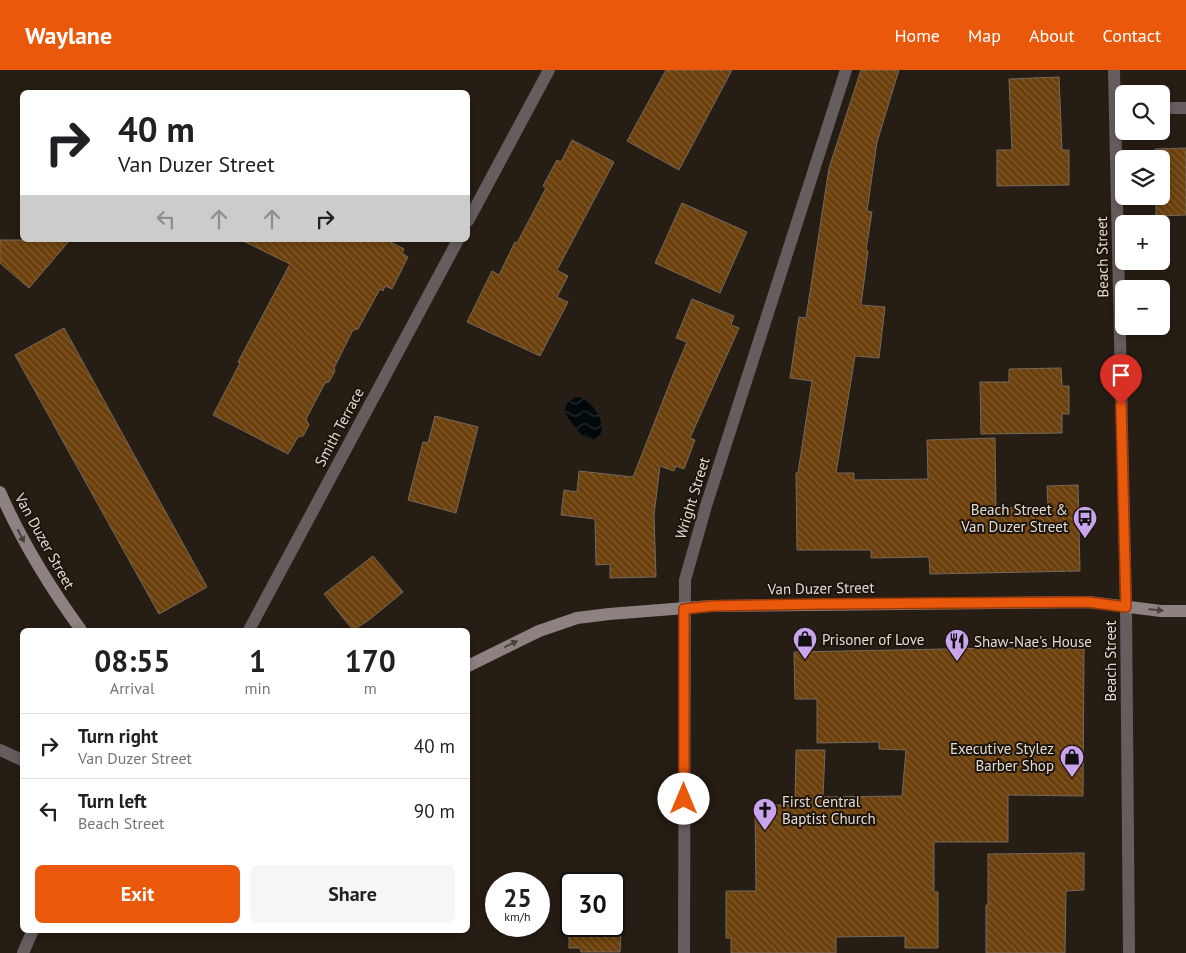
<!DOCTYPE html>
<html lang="en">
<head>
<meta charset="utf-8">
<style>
  :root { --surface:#fff; --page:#f6f6f6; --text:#202124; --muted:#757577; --line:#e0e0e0; --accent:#ea580c }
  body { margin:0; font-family:"PT Sans",sans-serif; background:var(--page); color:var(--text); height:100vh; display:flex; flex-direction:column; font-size:19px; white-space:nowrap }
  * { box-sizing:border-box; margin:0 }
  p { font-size:16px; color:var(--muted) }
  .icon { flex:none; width:28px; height:28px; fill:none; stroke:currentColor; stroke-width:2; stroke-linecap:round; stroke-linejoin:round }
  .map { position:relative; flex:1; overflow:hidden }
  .sheet { position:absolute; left:20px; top:558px; width:450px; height:305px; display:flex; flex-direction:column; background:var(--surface); border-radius:8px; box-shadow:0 2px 8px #0003 }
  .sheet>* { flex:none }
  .banner { position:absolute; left:20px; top:20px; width:450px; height:152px; border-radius:8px; box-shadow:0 2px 8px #0003; background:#fff; color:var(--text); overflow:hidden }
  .controls { position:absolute; left:1115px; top:15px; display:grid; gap:10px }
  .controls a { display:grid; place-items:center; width:55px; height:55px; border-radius:8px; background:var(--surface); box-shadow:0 2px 8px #0003; font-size:25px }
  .speed { position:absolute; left:485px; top:802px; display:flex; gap:10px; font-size:25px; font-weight:700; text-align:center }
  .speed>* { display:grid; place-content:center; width:65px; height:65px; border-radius:50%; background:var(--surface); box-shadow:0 2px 8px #0003; line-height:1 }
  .speed small { font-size:12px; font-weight:400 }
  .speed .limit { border:2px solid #111; border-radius:8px; background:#fff; color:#111 }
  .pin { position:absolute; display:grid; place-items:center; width:42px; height:42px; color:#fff; margin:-51px -21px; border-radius:50% 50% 50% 0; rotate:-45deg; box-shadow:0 0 5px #0007 }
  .pin .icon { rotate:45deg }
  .me { position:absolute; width:55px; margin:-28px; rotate:0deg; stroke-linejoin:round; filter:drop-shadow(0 0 4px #0008) }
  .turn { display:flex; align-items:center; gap:18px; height:105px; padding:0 15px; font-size:22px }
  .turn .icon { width:65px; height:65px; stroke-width:2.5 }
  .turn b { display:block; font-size:35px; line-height:42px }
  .lanes { display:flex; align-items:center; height:48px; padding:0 15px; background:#0003; justify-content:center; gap:25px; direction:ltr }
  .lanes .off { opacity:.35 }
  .eta { display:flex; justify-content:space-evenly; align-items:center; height:85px; text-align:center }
  .eta b { font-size:30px; font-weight:700; line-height:35px }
  .action { display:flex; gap:10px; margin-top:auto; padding:10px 15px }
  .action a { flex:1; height:58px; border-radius:8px; background:var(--accent); color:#fff; font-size:20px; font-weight:700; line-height:58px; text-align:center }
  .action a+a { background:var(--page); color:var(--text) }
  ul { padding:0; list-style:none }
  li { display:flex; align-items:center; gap:15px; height:65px; padding:0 15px; border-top:1px solid var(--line) }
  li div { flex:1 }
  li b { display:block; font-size:19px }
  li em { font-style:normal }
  header { display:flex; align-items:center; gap:30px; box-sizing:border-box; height:70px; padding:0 25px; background:var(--accent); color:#fff }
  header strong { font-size:24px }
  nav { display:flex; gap:28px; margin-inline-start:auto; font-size:18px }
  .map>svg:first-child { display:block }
  .water { fill:url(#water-waves) }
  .building { fill:url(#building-back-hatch); stroke:#74685e }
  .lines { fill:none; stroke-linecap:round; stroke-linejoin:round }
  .street { stroke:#655d5e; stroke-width:12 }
  .secondary { stroke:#8d8182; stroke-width:12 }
  .oneway { fill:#4a403b }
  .route-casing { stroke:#983908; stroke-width:12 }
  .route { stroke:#ea580c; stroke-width:9 }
  .labels { text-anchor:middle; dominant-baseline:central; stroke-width:4; stroke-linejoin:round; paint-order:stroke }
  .street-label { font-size:15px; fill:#e2dbd5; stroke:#1d140b }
  .poi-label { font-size:15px; fill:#e2dbd5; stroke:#1d140b; text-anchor:start }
</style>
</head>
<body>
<header>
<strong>Waylane</strong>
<nav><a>Home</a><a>Map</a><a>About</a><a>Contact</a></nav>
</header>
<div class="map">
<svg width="1186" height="883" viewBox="0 0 1186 883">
  <defs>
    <pattern id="water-waves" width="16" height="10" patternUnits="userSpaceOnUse" patternTransform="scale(1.25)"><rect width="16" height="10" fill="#01090d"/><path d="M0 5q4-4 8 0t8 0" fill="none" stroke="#262c2f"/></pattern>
    <pattern id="building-back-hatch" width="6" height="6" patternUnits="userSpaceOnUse" patternTransform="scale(1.25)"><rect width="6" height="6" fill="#6b400c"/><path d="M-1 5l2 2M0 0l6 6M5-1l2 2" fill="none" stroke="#805b2e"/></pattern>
  </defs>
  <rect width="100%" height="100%" fill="#261d14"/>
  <!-- water -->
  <path class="water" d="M576,327C590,327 606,351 601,363C590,378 580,364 573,354C570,350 565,345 565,340C565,336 567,334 568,332Z"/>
  <!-- building -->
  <g class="building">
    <polygon points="666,0 732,0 679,100 627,71"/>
    <polygon points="861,0 899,0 877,72 867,141 872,142 866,180 868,181 861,235 885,237 879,288 855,286 836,403 854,403 854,410 928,409 927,370 995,368 996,438 1048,437 1047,416 1078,415 1080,501 930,504 929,487 871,488 871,480 797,480 796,403 798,403 812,311 790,308 799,247 806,248 829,98"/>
    <polygon points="1059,7 1062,80 1069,80 1069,115 997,116 997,80 1012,80 1009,9"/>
    <polygon points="572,70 614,92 557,200 568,206 557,227 568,232 540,286 467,252 492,201 499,205 515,172 517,173 546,118 543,116 557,90 561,92"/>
    <polygon points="1186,78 1186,145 1156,146 1156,126 1161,126 1161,89 1155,89 1155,79"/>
    <polygon points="682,133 747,162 720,223 655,193"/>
    <polygon points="0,170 70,170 29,218 0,193"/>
    <polygon points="241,170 387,170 404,179 402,183 408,187 392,219 385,216 383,221 380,219 358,259 353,260 334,298 335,301 329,312 325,313 306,349 309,355 303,366 298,367 288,384 213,345 240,293 238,292 290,194"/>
    <polygon points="692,229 734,246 731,255 739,258 690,368 695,370 684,399 676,396 674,401 660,396 654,445 656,507 610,508 610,494 596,495 595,449 561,445 564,420 577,422 579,401 633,407 673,305 687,272 676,268"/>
    <polygon points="64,258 207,517 159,544 15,285"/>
    <polygon points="1061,298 1062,316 1069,316 1069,344 1062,344 1062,363 981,364 980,312 1009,312 1009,299"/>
    <polygon points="435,346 478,357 456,443 408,430 423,372 428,373"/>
    <polygon points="373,486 403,522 369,550 353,560 324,524"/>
    <polygon points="995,578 1084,579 1083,726 1008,725 1008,772 934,772 934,822 938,822 938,878 905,878 905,866 836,867 836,883 731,883 731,868 726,868 726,821 756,821 755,735 795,735 796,680 825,680 823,727 902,726 906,680 879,679 879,672 817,673 817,629 795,629 794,582"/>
    <polygon points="1084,783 1084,820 1066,821 1065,883 986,883 986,835 988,835 988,784"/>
    <polygon points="580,809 624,810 620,882 581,882 580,878 569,878 569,818 571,818 571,856 614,856 614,814 580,814"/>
  </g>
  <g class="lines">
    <!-- street -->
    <g class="street">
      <polyline points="1114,0 1126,537 1129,883"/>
      <polyline points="1161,38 1186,38"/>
      <polyline points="468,151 549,0"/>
      <polyline points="249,560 458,170"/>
      <polyline points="0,680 22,690"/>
      <polyline points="23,883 33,860"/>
      <polyline points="684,883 685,510 706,436 846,0"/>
    </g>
    <!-- secondary -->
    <g class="secondary">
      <path d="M0,422C22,472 49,516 81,560"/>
      <polyline points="468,596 539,561 577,548 609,544 711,536 1089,532 1161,541 1186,541"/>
    </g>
  </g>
  <!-- one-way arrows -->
  <defs><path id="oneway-solid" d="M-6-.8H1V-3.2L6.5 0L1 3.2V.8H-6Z" transform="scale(1.25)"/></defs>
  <g class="oneway">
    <use href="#oneway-solid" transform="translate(21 466) rotate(63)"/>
    <use href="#oneway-solid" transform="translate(1156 540) rotate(5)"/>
    <use href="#oneway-solid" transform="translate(511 574) rotate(-26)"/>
  </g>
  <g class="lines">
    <defs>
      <polyline id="route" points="684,729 684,539 711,536 821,534 1088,532 1126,537 1121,335"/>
    </defs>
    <!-- route casing -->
    <use href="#route" class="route-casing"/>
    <!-- route -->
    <use href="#route" class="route"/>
  </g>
  <!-- icons -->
  <defs>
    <symbol id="bus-pin" viewBox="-11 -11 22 30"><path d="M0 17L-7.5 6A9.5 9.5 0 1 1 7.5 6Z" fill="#c9a5ee" stroke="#1d140b"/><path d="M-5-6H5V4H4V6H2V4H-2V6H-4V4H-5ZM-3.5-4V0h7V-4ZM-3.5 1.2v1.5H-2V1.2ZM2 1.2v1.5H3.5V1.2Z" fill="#111"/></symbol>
    <symbol id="shop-pin" viewBox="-11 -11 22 30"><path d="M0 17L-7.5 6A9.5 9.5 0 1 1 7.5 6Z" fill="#c9a5ee" stroke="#1d140b"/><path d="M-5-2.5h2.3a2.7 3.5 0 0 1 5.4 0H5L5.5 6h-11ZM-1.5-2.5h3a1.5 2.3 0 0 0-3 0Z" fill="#111"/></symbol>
    <symbol id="restaurant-pin" viewBox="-11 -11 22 30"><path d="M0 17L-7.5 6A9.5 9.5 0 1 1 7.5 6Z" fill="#c9a5ee" stroke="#1d140b"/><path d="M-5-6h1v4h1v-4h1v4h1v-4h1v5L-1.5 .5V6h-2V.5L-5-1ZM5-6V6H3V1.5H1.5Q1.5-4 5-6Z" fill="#111"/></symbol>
    <symbol id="church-pin" viewBox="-11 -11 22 30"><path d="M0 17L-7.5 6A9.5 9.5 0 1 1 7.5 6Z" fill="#c9a5ee" stroke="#1d140b"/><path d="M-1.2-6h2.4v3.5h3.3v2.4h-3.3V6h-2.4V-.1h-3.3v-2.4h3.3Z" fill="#111"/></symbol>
  </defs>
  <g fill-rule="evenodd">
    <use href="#bus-pin" x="1071" y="434" width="28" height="38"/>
    <use href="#shop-pin" x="791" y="555" width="28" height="38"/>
    <use href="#restaurant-pin" x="943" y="557" width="28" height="38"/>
    <use href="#shop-pin" x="1058" y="673" width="28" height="38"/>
    <use href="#church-pin" x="751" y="726" width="28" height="38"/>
  </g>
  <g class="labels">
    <!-- street labels -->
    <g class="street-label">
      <text transform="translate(1102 187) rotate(-91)">Beach Street</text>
      <text transform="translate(339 357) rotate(-62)">Smith Terrace</text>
      <text transform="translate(692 428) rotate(-73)">Wright Street</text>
      <text transform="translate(45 471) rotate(61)">Van Duzer Street</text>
      <text transform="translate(821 518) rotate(-1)">Van Duzer Street</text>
      <text transform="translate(1110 591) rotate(-90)">Beach Street</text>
    </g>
    <!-- poi labels -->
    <g class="poi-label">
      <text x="1068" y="439" text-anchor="end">Beach Street &amp;<tspan x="1068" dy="17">Van Duzer Street</tspan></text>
      <text x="822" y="569">Prisoner of Love</text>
      <text x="974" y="571">Shaw-Nae's House</text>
      <text x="1054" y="678" text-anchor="end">Executive Stylez<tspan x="1054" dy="17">Barber Shop</tspan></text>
      <text x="782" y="731">First Central<tspan x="782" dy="17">Baptist Church</tspan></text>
    </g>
  </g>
</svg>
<div class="controls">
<a><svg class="icon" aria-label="search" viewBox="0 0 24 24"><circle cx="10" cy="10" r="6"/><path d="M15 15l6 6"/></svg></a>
<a><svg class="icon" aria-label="layers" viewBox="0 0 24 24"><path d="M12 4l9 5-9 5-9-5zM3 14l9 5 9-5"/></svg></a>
<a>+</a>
<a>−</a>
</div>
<div class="speed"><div>25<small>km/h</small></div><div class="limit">30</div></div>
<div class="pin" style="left:1121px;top:335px;background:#d93025"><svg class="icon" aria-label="arrive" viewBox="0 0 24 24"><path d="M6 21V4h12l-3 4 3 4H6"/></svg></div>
<svg class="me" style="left:684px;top:729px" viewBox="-20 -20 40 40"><circle r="19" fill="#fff"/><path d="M0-13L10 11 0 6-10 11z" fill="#ea580c"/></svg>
<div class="banner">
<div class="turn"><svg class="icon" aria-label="right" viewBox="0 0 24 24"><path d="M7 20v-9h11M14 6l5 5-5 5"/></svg><div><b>40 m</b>Van Duzer Street</div></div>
<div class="lanes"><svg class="icon off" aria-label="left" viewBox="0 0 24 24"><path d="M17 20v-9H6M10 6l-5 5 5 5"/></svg><svg class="icon off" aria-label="ahead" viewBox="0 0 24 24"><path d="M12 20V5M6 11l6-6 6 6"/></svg><svg class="icon off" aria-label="ahead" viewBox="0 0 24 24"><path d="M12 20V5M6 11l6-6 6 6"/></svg><svg class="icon" aria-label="right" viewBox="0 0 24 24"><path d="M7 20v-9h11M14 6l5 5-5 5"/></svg></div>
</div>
<section class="sheet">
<div class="eta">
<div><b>08:55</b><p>Arrival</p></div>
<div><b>1</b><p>min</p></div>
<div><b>170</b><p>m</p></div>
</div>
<ul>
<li><svg class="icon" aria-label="right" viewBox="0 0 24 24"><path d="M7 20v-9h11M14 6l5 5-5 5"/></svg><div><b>Turn right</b><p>Van Duzer Street</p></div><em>40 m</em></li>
<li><svg class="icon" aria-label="left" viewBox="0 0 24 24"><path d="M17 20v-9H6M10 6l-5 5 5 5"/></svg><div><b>Turn left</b><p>Beach Street</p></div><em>90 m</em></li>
</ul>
<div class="action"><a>Exit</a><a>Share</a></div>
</section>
</div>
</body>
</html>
